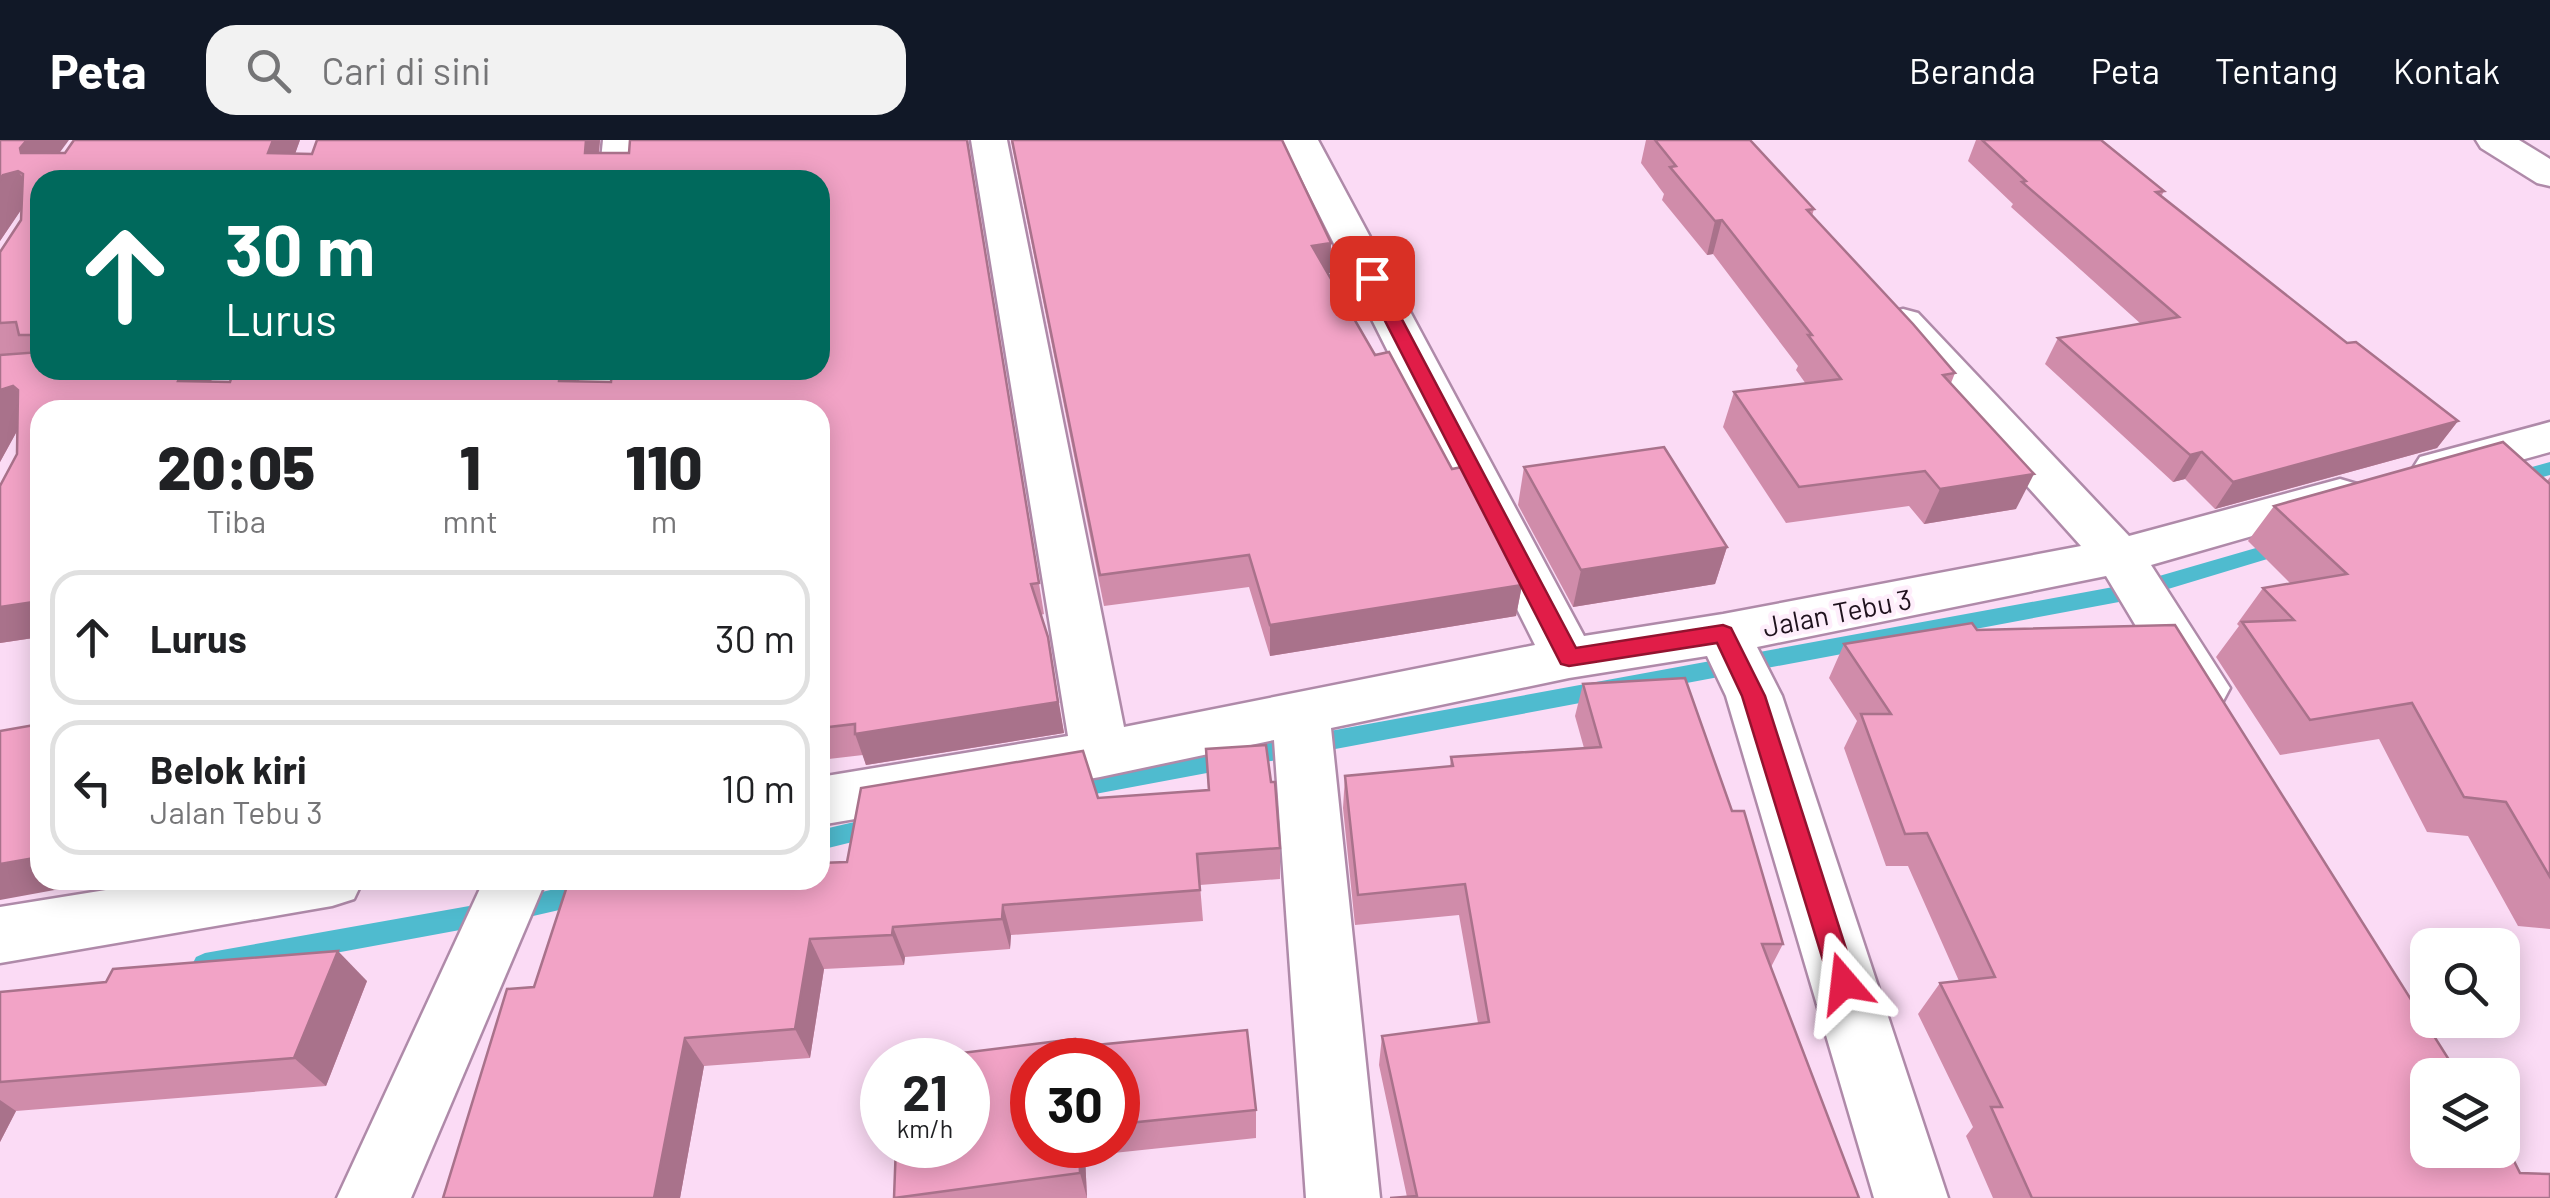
<!DOCTYPE html>
<html lang="id">
<head>
<meta charset="utf-8">
<style>
  :root { --surface:#fff; --page:#f2f2f2; --text:#202124; --muted:#757577; --line:#e0e0e0; --accent:#111827 }
  body { margin:0; font-family:Barlow,sans-serif; background:var(--page); color:var(--text); height:100vh; display:flex; flex-direction:column; font-size:38px; white-space:nowrap }
  * { box-sizing:border-box; margin:0 }
  p { font-size:32px; color:var(--muted) }
  .icon { flex:none; width:55px; height:55px; fill:none; stroke:currentColor; stroke-width:2; stroke-linecap:round; stroke-linejoin:round }
  .map { position:relative; flex:1; overflow:hidden }
  .panel { position:absolute; left:30px; top:260px; width:800px; height:490px; display:flex; flex-direction:column; background:var(--surface); border-radius:30px; box-shadow:0 5px 25px #0003 }
  .panel>* { flex:none }
  .guide { position:absolute; left:30px; top:30px; width:800px; height:210px; border-radius:30px; box-shadow:0 5px 25px #0003; background:#00695c; color:#fff; overflow:hidden }
  .controls { position:absolute; left:2410px; top:788px; display:grid; gap:20px }
  .controls a { display:grid; place-items:center; width:110px; height:110px; border-radius:20px; background:var(--surface); box-shadow:0 5px 25px #0003; font-size:50px }
  .speed { position:absolute; left:860px; top:898px; display:flex; gap:20px; font-size:50px; font-weight:700; text-align:center }
  .speed>* { display:grid; place-content:center; width:130px; height:130px; border-radius:50%; background:var(--surface); box-shadow:0 5px 25px #0003; line-height:1 }
  .speed small { font-size:25px; font-weight:400 }
  .speed .limit { border:15px solid #d22; background:#fff; color:#111 }
  .pin { position:absolute; display:grid; place-items:center; width:85px; height:85px; color:#fff; margin:-42px; border-radius:20px; box-shadow:0 5px 15px #0006 }
  .me { position:absolute; width:110px; margin:-55px; rotate:343deg; stroke-linejoin:round; filter:drop-shadow(0 0 8px #0008) }
  .turn { display:flex; align-items:center; gap:35px; height:210px; padding:0 30px; font-size:45px }
  .turn .icon { width:130px; height:130px; stroke-width:2.5 }
  .turn b { display:block; font-size:70px; line-height:85px }
  .eta { display:flex; justify-content:space-evenly; align-items:center; height:170px; text-align:center }
  .eta b { font-size:60px; font-weight:800; line-height:70px }
  ul { padding:0; list-style:none }
  li { display:flex; align-items:center; gap:30px; height:135px; margin:0 20px 15px; padding:0 10px; border:5px solid var(--line); border-radius:30px }
  li div { flex:1 }
  li b { display:block; font-size:38px }
  li em { font-style:normal }
  header { display:flex; align-items:center; gap:60px; box-sizing:border-box; height:140px; padding:0 50px; background:var(--accent); color:#fff }
  header strong { font-size:48px }
  nav { display:flex; gap:55px; margin-inline-start:auto; font-size:35px }
  .search { width:700px; height:90px; background:var(--page); display:flex; align-items:center; gap:25px; box-sizing:border-box; padding:0 35px; border-radius:30px; color:var(--muted); font-size:38px }
  .map>svg:first-child { display:block }
  .lines { fill:none; stroke-linecap:round; stroke-linejoin:round }
  .stream { fill:#4fbbcf; fill-rule:evenodd }
  .minor-casing { stroke:#af8aa9; stroke-width:5 }
  .minor { fill:#fff; fill-rule:evenodd }
  .wall { fill:#d08caa; fill-rule:evenodd }
  .shaded-wall { fill:#a9728b }
  .building { fill:#f2a3c6; stroke:#a9728b; stroke-width:2.5 }
  .route { fill:#e11d48; stroke:#92132f; stroke-width:2.5 }
  .labels { text-anchor:middle; dominant-baseline:central; stroke-width:9; stroke-linejoin:round; paint-order:stroke }
  .street-label { font-size:28px; fill:#1f121d; stroke:#feeefb }
</style>
</head>
<body>
<header>
<strong>Peta</strong>
<div class="search"><svg class="icon" aria-label="search" viewBox="0 0 24 24"><circle cx="10" cy="10" r="6"/><path d="M15 15l6 6"/></svg>Cari di sini</div>
<nav><a>Beranda</a><a>Peta</a><a>Tentang</a><a>Kontak</a></nav>
</header>
<div class="map">
<svg width="2550" height="1058" viewBox="0 0 2550 1058">
  <rect width="100%" height="100%" fill="#fbdbf5"/>
  <g class="lines">
    <!-- stream -->
    <g class="stream">
      <polygon points="2550,322 2550,335 2509,346 2499,340 2502,335"/>
      <polygon points="2287,399 2294,401 2297,406 2294,411 2135,459 1063,660 1054,657 1051,650 1054,643 1063,640 2135,443"/>
      <polygon points="880,676 889,679 892,686 889,693 820,710 820,690"/>
      <polygon points="594,740 655,740 651,748 642,751 520,779 205,837 196,833 192,825 196,817 205,813 520,757"/>
    </g>
    <defs>
      <g id="minor">
        <polygon points="603,0 639,0 637,40 599,40"/>
        <polygon points="971,0 1007,0 1124,587 1535,505 1282,0 1318,0 1584,496 1723,474 2081,406 1888,191 1882,182 1888,173 1903,169 1918,173 2129,396 2340,339 2357,344 2364,355 2357,366 2151,425 2230,548 2222,563 2202,569 2182,563 2106,436 1757,507 1782,556 1948,1058 1874,1058 1726,556 1707,516 1569,538 1331,588 1380,1058 1306,1058 1274,600 1100,637 820,685 820,637 1068,596"/>
        <polygon points="2476,0 2519,0 2550,19 2550,46 2537,43 2481,8"/>
        <polygon points="580,230 624,230 622,270 576,270"/>
        <polygon points="2550,282 2550,312 2437,343 2420,339 2413,328 2420,317"/>
        <polygon points="168,740 363,740 354,759 332,766 0,823 0,767"/>
        <polygon points="484,740 546,740 411,1058 337,1058"/>
      </g>
    </defs>
    <!-- minor casing -->
    <use href="#minor" class="minor-casing"/>
    <!-- minor -->
    <use href="#minor" class="minor"/>
  </g>
  <!-- wall -->
  <g class="wall">
    <path d="M0,0L60,13H65L74,0H300L295,13L312,14L317,0H600L599,13H629L967,1L1044,474L1041,475L1064,593L866,625L863,615L820,620V270H40V497L0,503L17,314V291L0,322V112L21,80V70L0,101ZM40,40L820,230L611,242L576,241L577,230H234L230,242H211L215,230H40Z"/>
    <polygon points="1011,0 1282,0 1331,103 1330,133 1328,133 1375,215 1452,329 1522,445 1516,476 1270,516 1249,447 1104,466"/>
    <polygon points="1646,0 1750,0 1814,69 1812,76 1955,233 1951,243 2016,369 1924,384 1909,366 1786,383 1723,287 1734,252 1806,244 1796,230 1798,226 1713,114 1707,115 1662,60 1664,54 1641,23"/>
    <polygon points="1976,0 2101,0 2164,51 2161,57 2347,203 2458,281 2437,308 2215,369 2185,339 2173,342 2045,224 2058,198 2141,184 2011,67 2013,64 1968,21"/>
    <polygon points="1524,327 1727,407 1715,444 1573,467 1518,365"/>
    <polygon points="2550,337 2550,789 2518,786 2468,696 2427,692 2379,599 2280,615 2216,517 2239,486 2237,484 2263,448 2291,444 2248,401 2274,366 2547,341"/>
    <polygon points="1977,490 2520,1033 2550,1058 1993,1058 1966,996 1973,987 1918,874 1940,843 1959,841 1908,726 1886,726 1844,608 1857,581 1829,538 1844,504"/>
    <polygon points="1583,544 1732,671 1783,804 1771,827 1859,1058 1407,1057 1379,925 1382,896 1478,883 1459,775 1355,785 1343,668 1345,636 1450,627 1451,617 1584,608 1575,576"/>
    <polygon points="1206,609 1280,708 1280,739 1200,745 1203,781 1011,795 1010,809 905,817 904,825 824,829 810,918 704,926 680,1058 443,1058 534,847 847,722 1208,650"/>
    <polygon points="367,841 326,946 16,971 0,1002 0,852"/>
    <path d="M1247,890L1256,970V998L1085,1016L1087,1058H894L896,1005H968V920H906L1075,899L1077,907ZM1032,920H1118V1005H1032Z"/>
  </g>
  <!-- shaded-wall -->
  <g class="shaded-wall">
    <polygon points="27,0 69,0 41,38 21,13 20,8"/>
    <polygon points="273,0 300,0 286,40 268,13"/>
    <polygon points="586,0 600,0 596,40 585,13"/>
    <polygon points="18,31 39,60 25,64 0,101 0,40 3,35"/>
    <polygon points="1722,80 1713,114 1707,115 1715,81"/>
    <polygon points="1331,103 1330,133 1311,137 1312,106"/>
    <polygon points="182,230 215,230 201,270 178,241"/>
    <polygon points="560,230 577,230 573,270 559,241"/>
    <polygon points="13,246 39,277 22,282 0,322 0,250"/>
    <polygon points="2458,281 2437,308 2215,369 2233,342"/>
    <polygon points="2202,312 2185,339 2173,342 2190,315"/>
    <polygon points="2034,334 2016,369 1924,384 1940,349"/>
    <polygon points="1727,407 1715,444 1573,467 1581,430"/>
    <polygon points="1522,445 1516,476 1270,516 1270,485"/>
    <polygon points="40,461 40,497 0,503 0,467"/>
    <polygon points="1048,497 1064,593 866,625 855,594"/>
    <polygon points="40,717 40,740 109,740 0,760 0,724"/>
    <polygon points="1003,765 1011,795 1010,809 1002,779"/>
    <polygon points="893,787 905,817 904,825 892,795"/>
    <polygon points="810,799 824,829 810,918 795,889"/>
    <polygon points="338,811 367,841 326,946 294,918"/>
    <polygon points="685,898 704,926 680,1058 654,1058"/>
    <polygon points="0,960 16,971 0,1002"/>
    <polygon points="1079,1005 1082,1005 1085,1016 1087,1058 1080,1033"/>
  </g>
  <!-- building -->
  <g class="building">
    <polygon points="0,0 27,0 20,8 21,13 65,13 74,0 273,0 268,13 312,14 317,0 586,0 585,13 629,13 630,0 967,0 1039,443 1031,444 1048,497 1058,562 855,594 855,584 820,588 820,270 40,270 40,461 0,467 0,346 17,314 18,250 13,246 0,250 0,215 40,212 40,230 182,230 178,241 230,242 234,230 560,230 559,241 611,242 612,230 820,230 820,40 40,40 40,195 19,195 16,182 0,183 0,112 21,80 23,34 18,31 3,35 0,40"/>
    <polygon points="1012,0 1282,0 1331,103 1312,106 1375,215 1389,212 1452,329 1462,327 1522,445 1270,485 1249,415 1100,435"/>
    <polygon points="1655,0 1750,0 1814,69 1807,70 1913,184 1955,233 1943,235 2034,334 1940,349 1925,331 1799,347 1734,252 1841,239 1808,195 1812,195 1722,80 1715,81 1670,27 1676,26"/>
    <polygon points="1982,0 2101,0 2164,51 2156,52 2347,203 2356,202 2458,281 2233,342 2202,312 2190,315 2058,198 2179,177 2022,42 2026,41"/>
    <polygon points="2503,302 2550,344 2550,737 2506,662 2464,657 2412,563 2310,580 2242,482 2294,480 2263,448 2347,434 2274,366"/>
    <polygon points="1664,307 1727,407 1581,430 1524,327"/>
    <polygon points="1972,483 1977,490 2175,485 2456,931 2471,935 2428,935 2428,1010 2502,1010 2502,997 2520,1033 2550,1034 2550,1058 2032,1058 1991,967 2002,967 1940,843 1995,837 1927,693 1905,694 1861,574 1891,574 1844,504"/>
    <polygon points="1685,538 1732,671 1744,671 1783,804 1762,804 1859,1058 1390,1058 1417,1056 1382,896 1489,882 1465,744 1358,755 1345,636 1453,626 1451,617 1601,607 1583,544"/>
    <polygon points="40,584 40,717 0,724 0,591"/>
    <polygon points="1266,605 1271,642 1275,642 1280,708 1197,714 1200,750 1003,765 1002,779 893,787 892,795 810,799 795,889 685,898 654,1058 443,1058 507,849 534,847 569,740 820,740 820,723 847,722 861,648 1083,611 1098,658 1209,650 1206,609"/>
    <polygon points="338,811 294,918 0,942 0,852 106,842 113,829"/>
    <polygon points="1247,890 1256,970 1118,984 1118,920 1032,920 1032,1005 1079,1005 1080,1033 894,1058 896,1005 968,1005 968,920 906,920 1075,899 1075,907"/>
  </g>
  <!-- route -->
  <polygon class="route" points="1372,133 1380,138 1576,508 1723,485 1731,488 1765,556 1857,843 1853,852 1844,855 1834,852 1830,843 1742,556 1717,503 1569,526 1561,524 1363,138"/>
  <g class="labels">
    <!-- street labels -->
    <g class="street-label">
      <text transform="translate(1837 472) rotate(-11)">Jalan Tebu 3</text>
    </g>
  </g>
</svg>
<div class="controls">
<a><svg class="icon" aria-label="search" viewBox="0 0 24 24"><circle cx="10" cy="10" r="6"/><path d="M15 15l6 6"/></svg></a>
<a><svg class="icon" aria-label="layers" viewBox="0 0 24 24"><path d="M12 4l9 5-9 5-9-5zM3 14l9 5 9-5"/></svg></a>
</div>
<div class="speed"><div>21<small>km/h</small></div><div class="limit">30</div></div>
<div class="pin" style="left:1372px;top:138px;background:#d93025"><svg class="icon" aria-label="arrive" viewBox="0 0 24 24"><path d="M6 21V4h12l-3 4 3 4H6"/></svg></div>
<svg class="me" style="left:1844px;top:843px" viewBox="-20 -20 40 40"><path d="M0-17L14 15 0 8-14 15z" fill="#e11d48" stroke="#fff" stroke-width="4"/></svg>
<div class="guide">
<div class="turn"><svg class="icon" aria-label="ahead" viewBox="0 0 24 24"><path d="M12 20V5M6 11l6-6 6 6"/></svg><div><b>30 m</b>Lurus</div></div>
</div>
<section class="panel">
<div class="eta">
<div><b>20:05</b><p>Tiba</p></div>
<div><b>1</b><p>mnt</p></div>
<div><b>110</b><p>m</p></div>
</div>
<ul>
<li><svg class="icon" aria-label="ahead" viewBox="0 0 24 24"><path d="M12 20V5M6 11l6-6 6 6"/></svg><div><b>Lurus</b></div><em>30 m</em></li>
<li><svg class="icon" aria-label="left" viewBox="0 0 24 24"><path d="M17 20v-9H6M10 6l-5 5 5 5"/></svg><div><b>Belok kiri</b><p>Jalan Tebu 3</p></div><em>10 m</em></li>
</ul>
</section>
</div>
</body>
</html>
